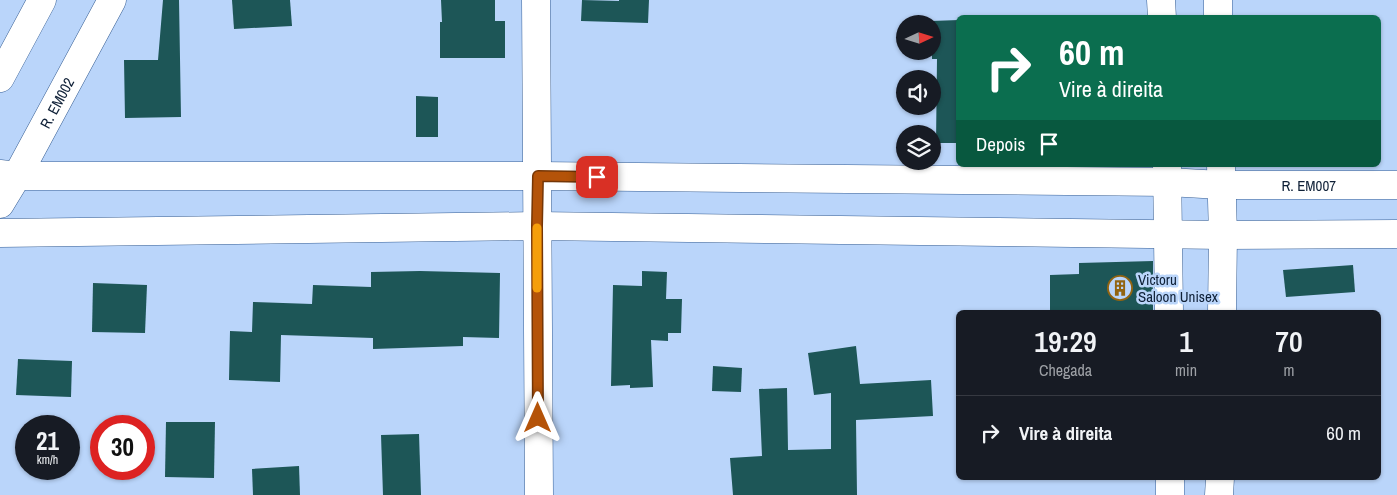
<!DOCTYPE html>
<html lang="pt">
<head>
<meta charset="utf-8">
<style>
  :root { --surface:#171b24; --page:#242831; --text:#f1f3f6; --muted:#9ea1a6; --line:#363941 }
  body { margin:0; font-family:"Archivo Narrow",sans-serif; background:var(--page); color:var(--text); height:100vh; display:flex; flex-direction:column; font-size:19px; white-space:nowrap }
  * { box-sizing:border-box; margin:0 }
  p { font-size:16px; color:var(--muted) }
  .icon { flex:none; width:28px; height:28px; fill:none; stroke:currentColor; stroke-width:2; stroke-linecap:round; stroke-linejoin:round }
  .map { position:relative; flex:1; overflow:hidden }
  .panel { position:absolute; left:956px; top:310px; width:425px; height:170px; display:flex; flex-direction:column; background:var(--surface); border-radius:8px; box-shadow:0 1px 4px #0004 }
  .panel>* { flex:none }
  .guide { position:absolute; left:956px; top:15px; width:425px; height:152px; border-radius:8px; box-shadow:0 1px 4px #0004; background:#0b6e4f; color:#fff; overflow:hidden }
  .needle { width:32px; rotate:86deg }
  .fabs { position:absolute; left:896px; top:15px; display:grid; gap:10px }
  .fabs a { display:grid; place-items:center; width:45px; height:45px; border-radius:50%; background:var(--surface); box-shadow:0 1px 4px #0004; font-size:25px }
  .speed { position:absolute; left:15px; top:415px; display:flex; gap:10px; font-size:25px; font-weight:700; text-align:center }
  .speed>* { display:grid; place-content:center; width:65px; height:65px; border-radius:50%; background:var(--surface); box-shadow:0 1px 4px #0004; line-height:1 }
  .speed small { font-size:12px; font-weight:400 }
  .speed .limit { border:8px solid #d22; background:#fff; color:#111 }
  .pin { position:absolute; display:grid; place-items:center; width:42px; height:42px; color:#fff; margin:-21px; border-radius:10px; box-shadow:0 2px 8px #0006 }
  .me { position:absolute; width:55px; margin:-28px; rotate:0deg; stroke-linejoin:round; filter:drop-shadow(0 0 4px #0008) }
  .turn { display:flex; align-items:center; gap:18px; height:105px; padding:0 20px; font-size:22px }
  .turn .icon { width:65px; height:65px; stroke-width:2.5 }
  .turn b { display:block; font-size:35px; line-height:42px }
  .then { display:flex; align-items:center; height:48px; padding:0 20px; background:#0003; gap:10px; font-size:19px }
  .eta { display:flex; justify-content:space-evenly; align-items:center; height:85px; text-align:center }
  .eta b { font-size:30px; font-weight:600; line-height:35px }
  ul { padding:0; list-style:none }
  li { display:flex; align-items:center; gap:15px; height:75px; padding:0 20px; border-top:1px solid var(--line) }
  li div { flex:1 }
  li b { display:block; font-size:19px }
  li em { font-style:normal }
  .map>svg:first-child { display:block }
  .building { fill:#1d5657 }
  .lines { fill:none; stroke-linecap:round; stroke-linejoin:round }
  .minor-casing { stroke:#365e94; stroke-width:29 }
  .tertiary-casing { stroke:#365e94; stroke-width:29 }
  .minor { stroke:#fff; stroke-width:28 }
  .tertiary { stroke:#fff; stroke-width:28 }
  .route-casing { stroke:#753606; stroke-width:12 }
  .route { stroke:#b45309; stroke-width:9 }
  .slow { stroke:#f59e0b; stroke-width:9 }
  .labels { text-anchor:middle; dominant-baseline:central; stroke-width:5; stroke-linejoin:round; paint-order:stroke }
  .street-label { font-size:15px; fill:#0f2037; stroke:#bad5fa }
  .poi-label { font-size:15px; fill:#0f2037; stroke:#bad5fa; text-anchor:start }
</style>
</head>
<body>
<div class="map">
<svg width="1397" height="495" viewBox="0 0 1397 495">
  <rect width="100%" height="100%" fill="#bad5fa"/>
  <!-- building -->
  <g class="building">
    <polygon points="163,0 179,0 181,117 125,118 124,60 158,60"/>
    <polygon points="232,0 290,0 292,26 234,29"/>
    <polygon points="441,0 495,0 495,21 505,21 505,58 440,58 440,22 442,22"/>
    <polygon points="582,0 619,1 619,0 649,0 648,23 581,21"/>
    <polygon points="959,20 959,143 936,143 937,59 932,59 932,24 931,24 931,21"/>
    <polygon points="416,96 438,97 438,137 416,137"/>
    <polygon points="1153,261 1153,312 1050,312 1050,275 1079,274 1079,263"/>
    <polygon points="1353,265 1355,292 1286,297 1283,270"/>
    <polygon points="420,271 500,273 499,338 463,337 463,346 373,349 373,338 281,335 280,382 229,380 230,331 252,332 253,302 312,304 313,285 371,287 371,272"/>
    <polygon points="642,271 667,272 666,299 682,299 681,333 668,333 668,341 651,340 653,387 630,388 630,385 611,386 613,285 642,286"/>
    <polygon points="93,283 147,285 145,333 92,332"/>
    <polygon points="856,346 860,384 931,380 933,416 856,420 857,495 733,495 730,458 762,456 759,389 787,388 788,450 831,449 831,393 814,395 808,353"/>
    <polygon points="18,359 72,361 71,397 16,395"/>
    <polygon points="713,366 742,368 741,392 712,391"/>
    <polygon points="166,422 215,422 214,478 165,477"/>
    <polygon points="419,434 421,495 383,495 381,435"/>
    <polygon points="299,466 300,495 253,495 252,469"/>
  </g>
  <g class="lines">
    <defs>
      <g id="minor">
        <path d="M536,0C538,165 537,330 539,495"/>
        <polyline points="1161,0 1162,18"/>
        <polyline points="1218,0 1218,18"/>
        <polyline points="1167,165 1169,312"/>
        <polyline points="1221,165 1223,235 1222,312"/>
        <path id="s1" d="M0,174L17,176H538L1168,182L1221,185H1397"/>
        <polyline points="0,233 537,226 1223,235 1397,234"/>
        <polyline points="1170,478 1170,495"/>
        <polyline points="1219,495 1220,478"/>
      </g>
      <g id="tertiary">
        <polyline points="0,78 42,0"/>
        <path id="s2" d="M0,204L17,176L112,0"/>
      </g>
    </defs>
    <!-- minor casing -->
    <use href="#minor" class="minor-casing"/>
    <!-- tertiary casing -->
    <use href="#tertiary" class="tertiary-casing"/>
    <!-- minor -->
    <use href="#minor" class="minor"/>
    <!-- tertiary -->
    <use href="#tertiary" class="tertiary"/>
  </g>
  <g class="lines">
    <defs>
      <polyline id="route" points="538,418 537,226 538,176 597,177"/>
    </defs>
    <!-- route casing -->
    <use href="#route" class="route-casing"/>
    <!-- route -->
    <use href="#route" class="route"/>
    <!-- slow -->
    <polyline class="slow" points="537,228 537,288"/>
  </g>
  <!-- icons -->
  <defs>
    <symbol id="building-ring" viewBox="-11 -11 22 22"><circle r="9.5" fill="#bad5fa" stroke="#926410" stroke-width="1.5"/><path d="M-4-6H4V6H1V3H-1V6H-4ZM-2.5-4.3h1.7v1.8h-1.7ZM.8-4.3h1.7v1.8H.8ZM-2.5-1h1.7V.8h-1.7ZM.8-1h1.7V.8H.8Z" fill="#926410"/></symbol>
  </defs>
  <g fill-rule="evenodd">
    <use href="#building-ring" x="1106" y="274" width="28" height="28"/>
  </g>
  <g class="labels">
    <!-- street labels -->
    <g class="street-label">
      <text stroke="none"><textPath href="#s2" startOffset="116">R. EM002</textPath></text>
      <text stroke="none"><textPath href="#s1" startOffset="1309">R. EM007</textPath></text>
    </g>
    <!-- poi labels -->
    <g class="poi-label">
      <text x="1138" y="279">Victoru<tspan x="1138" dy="17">Saloon Unisex</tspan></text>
    </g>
  </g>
</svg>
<div class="fabs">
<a><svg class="needle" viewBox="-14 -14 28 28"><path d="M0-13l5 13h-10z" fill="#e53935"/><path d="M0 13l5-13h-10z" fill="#9ea1a6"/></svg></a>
<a><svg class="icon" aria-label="sound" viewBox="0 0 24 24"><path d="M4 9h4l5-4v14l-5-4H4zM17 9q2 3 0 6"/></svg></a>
<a><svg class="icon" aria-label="layers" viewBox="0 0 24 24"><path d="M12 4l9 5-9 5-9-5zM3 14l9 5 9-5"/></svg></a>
</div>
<div class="speed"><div>21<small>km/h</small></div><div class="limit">30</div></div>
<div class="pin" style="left:597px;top:177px;background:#d93025"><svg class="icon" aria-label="arrive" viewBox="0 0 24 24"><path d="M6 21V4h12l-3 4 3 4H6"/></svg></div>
<svg class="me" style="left:538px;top:418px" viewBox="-20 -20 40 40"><path d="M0-17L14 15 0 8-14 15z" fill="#b45309" stroke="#fff" stroke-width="4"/></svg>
<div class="guide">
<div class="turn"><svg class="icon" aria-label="right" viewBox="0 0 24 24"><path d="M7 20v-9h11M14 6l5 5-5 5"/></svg><div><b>60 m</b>Vire à direita</div></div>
<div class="then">Depois<svg class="icon" aria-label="arrive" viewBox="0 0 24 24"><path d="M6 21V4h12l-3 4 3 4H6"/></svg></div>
</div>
<section class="panel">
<div class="eta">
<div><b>19:29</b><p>Chegada</p></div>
<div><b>1</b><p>min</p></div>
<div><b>70</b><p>m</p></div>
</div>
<ul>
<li><svg class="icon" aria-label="right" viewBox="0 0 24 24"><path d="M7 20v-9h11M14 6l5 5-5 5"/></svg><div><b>Vire à direita</b></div><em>60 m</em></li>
</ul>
</section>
</div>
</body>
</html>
